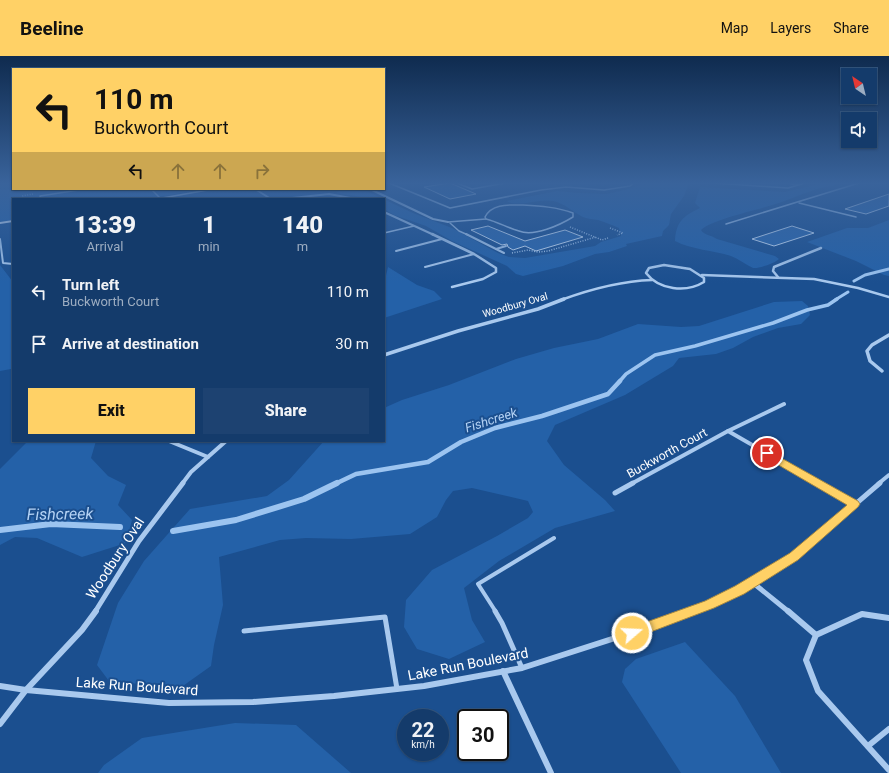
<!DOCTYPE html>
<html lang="en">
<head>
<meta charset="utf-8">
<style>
  :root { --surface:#143b6b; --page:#1d4271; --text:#f1f3f6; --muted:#9dadc1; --line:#33557e; --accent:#ffd166 }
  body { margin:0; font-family:Roboto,sans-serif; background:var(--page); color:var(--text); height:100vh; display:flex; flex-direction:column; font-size:15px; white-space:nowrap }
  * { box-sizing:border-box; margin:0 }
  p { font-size:13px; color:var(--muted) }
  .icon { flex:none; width:22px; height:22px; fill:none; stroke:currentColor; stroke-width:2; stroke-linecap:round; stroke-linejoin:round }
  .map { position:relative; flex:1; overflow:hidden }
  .panel { position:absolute; left:12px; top:142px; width:373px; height:244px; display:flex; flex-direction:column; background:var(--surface); border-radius:0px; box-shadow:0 1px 3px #0004,0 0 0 1px var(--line) }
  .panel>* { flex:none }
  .hud { position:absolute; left:12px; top:12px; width:373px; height:122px; border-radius:0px; box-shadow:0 1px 3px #0004,0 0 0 1px var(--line); background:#ffd166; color:#111; overflow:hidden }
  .needle { width:26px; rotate:325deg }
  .controls { position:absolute; left:841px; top:12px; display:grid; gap:8px }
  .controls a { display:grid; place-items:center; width:36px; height:36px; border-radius:0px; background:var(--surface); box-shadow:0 1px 3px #0004,0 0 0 1px var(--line); font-size:20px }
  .speed { position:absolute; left:397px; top:653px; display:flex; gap:8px; font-size:20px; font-weight:700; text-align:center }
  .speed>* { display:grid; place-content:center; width:52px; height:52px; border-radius:50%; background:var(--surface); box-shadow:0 1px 3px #0004,0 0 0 1px var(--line); line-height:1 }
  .speed small { font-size:10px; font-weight:400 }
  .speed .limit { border:2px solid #111; border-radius:6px; background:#fff; color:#111 }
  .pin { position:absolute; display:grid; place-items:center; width:34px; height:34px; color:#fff; margin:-17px; border:2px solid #fff; border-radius:50%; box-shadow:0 1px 4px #0007 }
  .me { position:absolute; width:44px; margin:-22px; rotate:71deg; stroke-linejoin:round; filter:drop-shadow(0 0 3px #0008) }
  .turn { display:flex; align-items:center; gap:14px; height:84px; padding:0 16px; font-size:18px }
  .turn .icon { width:52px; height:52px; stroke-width:2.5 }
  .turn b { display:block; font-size:28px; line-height:34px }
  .lanes { display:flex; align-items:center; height:38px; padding:0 16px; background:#0003; justify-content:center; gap:20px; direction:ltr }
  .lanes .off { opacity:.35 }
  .eta { display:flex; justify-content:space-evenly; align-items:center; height:68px; text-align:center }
  .eta b { font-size:24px; font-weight:800; line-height:28px }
  .action { display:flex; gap:8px; margin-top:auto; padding:8px 16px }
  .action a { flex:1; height:46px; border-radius:0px; background:var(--accent); color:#111; font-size:16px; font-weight:800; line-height:46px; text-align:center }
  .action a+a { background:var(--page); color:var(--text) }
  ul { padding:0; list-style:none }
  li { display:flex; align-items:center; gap:12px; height:52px; padding:0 16px }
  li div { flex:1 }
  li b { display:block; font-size:15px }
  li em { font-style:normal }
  header { display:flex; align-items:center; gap:24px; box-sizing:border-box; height:56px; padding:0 20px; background:var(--accent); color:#111 }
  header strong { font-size:19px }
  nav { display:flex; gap:22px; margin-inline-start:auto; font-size:14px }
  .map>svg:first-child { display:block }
  .green { fill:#2461a8 }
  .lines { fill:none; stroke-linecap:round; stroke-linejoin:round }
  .stream-far3 { stroke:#9cc4f0; stroke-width:3 }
  .stream-far2 { stroke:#9cc4f0; stroke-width:3.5 }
  .stream-far1 { stroke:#9cc4f0; stroke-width:4.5 }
  .stream { stroke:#9cc4f0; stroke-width:6 }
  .building { fill:#2a66ad; stroke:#cfe3fa }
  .path { stroke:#a9c9ee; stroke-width:1.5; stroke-dasharray:1 1.5; stroke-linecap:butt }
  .service-far3 { stroke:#a9c9ee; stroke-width:1.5 }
  .service-far2 { stroke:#a9c9ee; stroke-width:2 }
  .service-far1 { stroke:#a9c9ee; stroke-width:4 }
  .service { stroke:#a9c9ee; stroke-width:5 }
  .minor-far5 { stroke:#a9c9ee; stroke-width:2 }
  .minor-far4 { stroke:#a9c9ee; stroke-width:2.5 }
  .minor-far3 { stroke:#a9c9ee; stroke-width:3.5 }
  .minor-far2 { stroke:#a9c9ee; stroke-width:4 }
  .minor-far1 { stroke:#a9c9ee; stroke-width:5 }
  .minor { stroke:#a9c9ee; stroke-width:6 }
  .secondary { fill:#d6e6fa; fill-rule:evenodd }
  .route { fill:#ffd166; stroke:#a68842 }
  .labels { text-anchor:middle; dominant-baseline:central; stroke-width:4; stroke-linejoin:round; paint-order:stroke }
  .far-street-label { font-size:10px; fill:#fff; stroke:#1b4f8f }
  .street-label { font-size:12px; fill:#fff; stroke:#1b4f8f }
  .water-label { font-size:13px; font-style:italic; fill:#b5d3f5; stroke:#1b4f8f }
  .near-street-label { font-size:14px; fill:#fff; stroke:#1b4f8f }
  .near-water-label { font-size:16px; font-style:italic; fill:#b5d3f5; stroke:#1b4f8f }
</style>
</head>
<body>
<header>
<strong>Beeline</strong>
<nav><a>Map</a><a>Layers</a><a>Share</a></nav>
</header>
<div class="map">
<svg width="889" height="717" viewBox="0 0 889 717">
  <rect width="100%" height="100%" fill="#1b4f8f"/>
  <!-- green -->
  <g class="green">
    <polygon points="0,127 13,127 13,133 191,133 176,136 206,133 144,143 13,143 13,164 0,166"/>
    <path d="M645,127H689L684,140L671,158L669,169L663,175L662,180L626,188L627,190L609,196L595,198L563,210L523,220L516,218L507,210L452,185L426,170L394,159L384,153V143C368,143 352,139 336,137L343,133H362L413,157L452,172L498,197L509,201L525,202L595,190L601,186L621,180L619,172C612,169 605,166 598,164C593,163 588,163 583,161C573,156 564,147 553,145C540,142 516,152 507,145L557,135L579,137L606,138L625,134Z"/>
    <path d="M823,127L836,128L834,130C815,131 797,141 779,147C762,153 712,163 701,174C704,179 711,179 717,183L775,200L779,203C775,207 759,213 753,212C746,209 739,203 731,200C713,194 692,194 675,185C676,166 683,160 700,152L695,147L700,131L785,136Z"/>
    <polygon points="889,164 889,220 884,219 856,205 807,186 847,172 868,172"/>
    <polygon points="0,209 13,226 13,322 11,313 0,315"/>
    <polygon points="388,211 417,229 434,235 442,243 384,262 384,228"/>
    <polygon points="802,245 808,250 810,259 801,268 778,272 753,281 733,292 716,298 679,302 673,310 625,339 555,369 547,385 564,409 605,444 615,455 555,472 499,505 464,532 472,564 485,586 449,603 417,593 404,571 406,544 432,514 497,480 528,462 533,456 528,445 472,432 453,435 446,444 437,461 410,478 351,483 306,482 280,484 219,501 223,549 214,589 211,610 180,632 109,625 97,609 118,547 144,505 190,453 267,440 289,424 324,385 384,385 384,352 402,344 449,329 516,303 554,292 598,283 638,268 681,271 699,270 774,246"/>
    <polygon points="28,385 96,385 91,402 108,420 126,429 118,449 132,464 126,487 82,501 37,482 15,481 0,489 0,413"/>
    <polygon points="685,586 735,640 781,717 681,717 622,626 625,613 636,603"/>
    <polygon points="235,667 296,669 351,717 98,717 104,709 142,682"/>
  </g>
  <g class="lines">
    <!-- stream-far3 -->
    <g class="stream-far3">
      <polyline points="854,225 865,219 889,213"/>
      <polyline points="835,244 848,236"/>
    </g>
    <!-- stream-far2 -->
    <polyline class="stream-far2" points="619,326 626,318 655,299 695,290 773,267 807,254 828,249 837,243"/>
    <!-- stream-far1 -->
    <polyline class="stream-far1" points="335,428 356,418 428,406 461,386 495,372 542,360 608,338 620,325"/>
    <!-- stream -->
    <g class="stream">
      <polyline points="0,474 51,468 120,471"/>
      <polyline points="173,475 236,464 304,443 337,427"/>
    </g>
  </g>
  <!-- building -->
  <g class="building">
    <polygon points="450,127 476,138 450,143 424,131"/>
    <polygon points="889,138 889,150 866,158 845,153"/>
    <polygon points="488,170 525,185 565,174 583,181 536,195 525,190 513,194 508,191 507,188 502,189 471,174"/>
    <polygon points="792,170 814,177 774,190 752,183"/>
  </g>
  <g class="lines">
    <!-- path -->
    <g class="path">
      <polyline points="23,142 22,140 33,138"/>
      <polyline points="570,171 602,184 608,182"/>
      <polyline points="610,172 623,177 617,179"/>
      <polyline points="512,197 528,194 538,196 548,195 596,181"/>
    </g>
    <!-- service-far3 -->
    <g class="service-far3">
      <polyline points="389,127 450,152 541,134 566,131 604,134 630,130 634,127"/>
      <polyline points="457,127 472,133 505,127"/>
      <polyline points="714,127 788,132 805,127"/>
      <polyline points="791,128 799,128"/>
      <polyline points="151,133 160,142"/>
      <polyline points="41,143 40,140 85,133"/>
      <polyline points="799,147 856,161"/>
      <path d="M523,149C540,150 557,151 573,157V161C560,169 534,181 519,175C508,172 498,166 486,163L485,161C492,147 510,149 523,149Z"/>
      <polyline points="448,166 486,163"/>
      <polyline points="450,167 459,175 468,179"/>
      <polyline points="726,168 859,127"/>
      <polyline points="384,177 414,170"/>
    </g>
    <!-- service-far2 -->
    <g class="service-far2">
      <polyline points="466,178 504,197"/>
      <polyline points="0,183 3,207 13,208"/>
      <polyline points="496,193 506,190"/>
      <polyline points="396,195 442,183"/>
      <polyline points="425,211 474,198"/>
    </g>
    <!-- service-far1 -->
    <polyline class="service-far1" points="496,556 478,528 554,482"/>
    <!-- service -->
    <g class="service">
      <polyline points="495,555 502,567 522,612"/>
      <polyline points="244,575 385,561 397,633"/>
    </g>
    <!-- minor-far5 -->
    <g class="minor-far5">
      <polyline points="255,133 271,143"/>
      <polyline points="370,133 433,163 448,166"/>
      <polyline points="283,143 329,138 356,143"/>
      <polyline points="384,156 434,179"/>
    </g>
    <!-- minor-far4 -->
    <g class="minor-far4">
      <polyline points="432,178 474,198 496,212 496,216 483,223 452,231"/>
      <path d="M664,209L690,213L704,222V226C686,237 659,234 646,217L649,212Z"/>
      <polyline points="702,219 814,223 858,232 889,241"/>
      <polyline points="778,221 773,215 774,211 821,192"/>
      <path d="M561,244C591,233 620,225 652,224"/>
    </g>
    <!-- minor-far3 -->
    <g class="minor-far3">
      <polyline points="384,299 458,275 538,253 564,243"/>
      <polyline points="882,315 870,305 867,295 872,289 889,279"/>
    </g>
    <!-- minor-far2 -->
    <g class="minor-far2">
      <polyline points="728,375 820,428"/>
      <polyline points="169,385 208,401"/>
      <polyline points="182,428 191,416 226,385"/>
      <polyline points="631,428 728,375 784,348"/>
      <polyline points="878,428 889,419"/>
    </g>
    <!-- minor-far1 -->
    <g class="minor-far1">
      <polyline points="818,427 854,448"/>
      <polyline points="615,437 633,427"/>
      <polyline points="752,526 789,556"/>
      <polyline points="95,556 139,485 183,427"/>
      <polyline points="689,556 740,534 794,501 880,427"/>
    </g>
    <!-- minor -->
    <g class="minor">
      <polyline points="788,555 816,579 806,604 818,635 889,714"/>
      <polyline points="816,579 862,558 889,562"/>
      <polyline points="503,615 551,717"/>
      <polyline points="0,630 26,634 169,647 253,646 334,640 424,630 522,612 671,564 692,555"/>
      <polyline points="0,668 26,634 82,574 96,555"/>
      <polyline points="868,690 889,673"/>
    </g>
    <!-- secondary -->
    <g class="secondary">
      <polygon points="209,133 218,133 161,143 152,143"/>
      <polygon points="13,164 13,166 0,168 0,166"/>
    </g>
  </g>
  <!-- sky -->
  <linearGradient id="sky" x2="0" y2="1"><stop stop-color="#0f2b4f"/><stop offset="0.56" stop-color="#39639b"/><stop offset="1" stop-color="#39639b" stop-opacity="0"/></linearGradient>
  <rect width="889" height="227" fill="url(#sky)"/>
  <!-- route -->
  <polygon class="route" points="767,394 858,445 860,448 858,451 798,504 744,538 714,552 632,583 627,581 625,577 627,573 705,545 735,530 790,497 847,449 763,400 762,397"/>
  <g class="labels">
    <!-- far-street labels -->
    <g class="far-street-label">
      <text transform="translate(515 249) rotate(-16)">Woodbury Oval</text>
    </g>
    <!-- street labels -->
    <g class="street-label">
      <text transform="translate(667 397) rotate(-29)">Buckworth Court</text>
    </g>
    <!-- water labels -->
    <g class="water-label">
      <text transform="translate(491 364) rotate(-18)">Fishcreek</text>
    </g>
    <!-- near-street labels -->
    <g class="near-street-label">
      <text transform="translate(115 502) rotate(-57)">Woodbury Oval</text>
      <text transform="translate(468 608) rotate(-11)">Lake Run Boulevard</text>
      <text transform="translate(137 630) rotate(4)">Lake Run Boulevard</text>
    </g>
    <!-- near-water labels -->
    <g class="near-water-label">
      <text transform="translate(60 458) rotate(-1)">Fishcreek</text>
    </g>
  </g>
</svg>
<div class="controls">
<a><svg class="needle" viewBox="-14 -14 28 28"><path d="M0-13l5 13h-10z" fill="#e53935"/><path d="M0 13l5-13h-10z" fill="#9dadc1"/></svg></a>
<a><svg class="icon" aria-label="sound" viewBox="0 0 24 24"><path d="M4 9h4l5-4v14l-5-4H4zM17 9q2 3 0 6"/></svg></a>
</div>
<div class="speed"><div>22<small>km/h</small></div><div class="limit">30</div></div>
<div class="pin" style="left:767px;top:397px;background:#d93025"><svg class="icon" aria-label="arrive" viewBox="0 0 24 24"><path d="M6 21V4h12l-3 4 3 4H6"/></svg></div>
<svg class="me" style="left:632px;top:577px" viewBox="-20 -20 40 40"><circle r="17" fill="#ffd166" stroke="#fff" stroke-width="3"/><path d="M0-11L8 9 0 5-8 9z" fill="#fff"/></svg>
<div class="hud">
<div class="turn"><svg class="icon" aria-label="left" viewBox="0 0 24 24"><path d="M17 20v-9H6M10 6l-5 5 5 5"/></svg><div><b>110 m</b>Buckworth Court</div></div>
<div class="lanes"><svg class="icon" aria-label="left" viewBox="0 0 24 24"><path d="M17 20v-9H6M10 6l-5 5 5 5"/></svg><svg class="icon off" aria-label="ahead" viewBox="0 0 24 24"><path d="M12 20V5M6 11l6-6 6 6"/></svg><svg class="icon off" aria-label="ahead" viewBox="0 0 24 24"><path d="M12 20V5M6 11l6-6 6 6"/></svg><svg class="icon off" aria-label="right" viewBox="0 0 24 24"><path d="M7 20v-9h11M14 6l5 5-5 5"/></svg></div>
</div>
<section class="panel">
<div class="eta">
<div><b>13:39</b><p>Arrival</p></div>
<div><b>1</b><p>min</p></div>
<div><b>140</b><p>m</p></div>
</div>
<ul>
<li><svg class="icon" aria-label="left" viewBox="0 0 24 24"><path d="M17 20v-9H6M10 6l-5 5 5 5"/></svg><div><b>Turn left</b><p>Buckworth Court</p></div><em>110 m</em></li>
<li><svg class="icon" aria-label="arrive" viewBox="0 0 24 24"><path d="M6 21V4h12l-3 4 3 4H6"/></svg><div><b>Arrive at destination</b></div><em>30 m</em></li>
</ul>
<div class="action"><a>Exit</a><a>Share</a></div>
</section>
</div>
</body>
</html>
